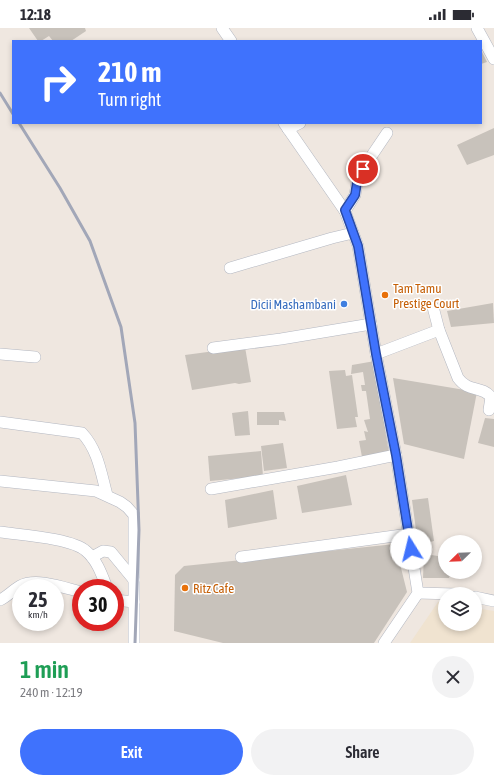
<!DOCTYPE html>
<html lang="en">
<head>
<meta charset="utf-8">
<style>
  :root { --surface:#fff; --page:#f2f2f3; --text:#2b2b33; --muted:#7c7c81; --accent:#3f72fd }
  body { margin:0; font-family:"Asap Condensed",sans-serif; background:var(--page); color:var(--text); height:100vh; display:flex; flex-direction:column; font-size:15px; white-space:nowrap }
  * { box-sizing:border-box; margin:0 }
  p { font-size:13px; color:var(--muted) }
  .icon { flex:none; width:22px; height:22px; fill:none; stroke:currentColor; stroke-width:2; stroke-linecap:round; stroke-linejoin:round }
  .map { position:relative; height:615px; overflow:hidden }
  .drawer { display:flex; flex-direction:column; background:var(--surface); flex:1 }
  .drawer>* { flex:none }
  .guide { position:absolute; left:12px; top:12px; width:470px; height:84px; border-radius:0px; box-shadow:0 2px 6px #0003; background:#3f72fd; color:#fff; overflow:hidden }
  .needle { width:26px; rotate:247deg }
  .tools { position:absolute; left:438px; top:507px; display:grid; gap:8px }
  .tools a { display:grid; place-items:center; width:44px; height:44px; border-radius:50%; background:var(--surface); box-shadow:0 2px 6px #0003; font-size:20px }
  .speed { position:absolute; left:12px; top:551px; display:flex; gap:8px; font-size:20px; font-weight:700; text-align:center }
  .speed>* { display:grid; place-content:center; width:52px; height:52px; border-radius:50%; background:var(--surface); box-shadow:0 2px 6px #0003; line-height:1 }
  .speed small { font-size:10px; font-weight:400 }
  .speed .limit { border:6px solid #d22; background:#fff; color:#111 }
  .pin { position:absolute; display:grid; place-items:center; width:34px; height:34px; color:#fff; margin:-17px; border:2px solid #fff; border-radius:50%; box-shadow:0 1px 4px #0007 }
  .me { position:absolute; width:44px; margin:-22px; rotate:351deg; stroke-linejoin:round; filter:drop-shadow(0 0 3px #0008) }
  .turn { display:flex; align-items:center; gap:14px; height:84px; padding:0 20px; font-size:18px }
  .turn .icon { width:52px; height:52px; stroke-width:2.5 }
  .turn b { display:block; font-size:28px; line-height:34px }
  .round { display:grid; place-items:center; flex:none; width:42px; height:42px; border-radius:21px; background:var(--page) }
  .overview { display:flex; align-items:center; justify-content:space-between; height:68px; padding:0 20px }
  h1 { font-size:24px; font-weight:600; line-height:30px; color:#1e9e55 }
  .action { display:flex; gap:8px; margin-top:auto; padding:8px 20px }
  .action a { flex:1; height:46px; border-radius:24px; background:var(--accent); color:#fff; font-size:16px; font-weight:600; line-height:46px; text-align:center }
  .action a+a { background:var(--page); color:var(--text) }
  .status { display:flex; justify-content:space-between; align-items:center; height:28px; padding:0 20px; background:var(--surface); direction:ltr }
  .status svg { height:11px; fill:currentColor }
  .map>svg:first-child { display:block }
  .education { fill:#f0e3d0 }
  .building { fill:#c8c2bb }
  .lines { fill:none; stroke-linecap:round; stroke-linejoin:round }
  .minor-casing { stroke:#b3b7c1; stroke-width:12 }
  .minor { stroke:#fff; stroke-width:11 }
  .rail { stroke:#a2a7b8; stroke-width:3 }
  .route-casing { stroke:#294aa4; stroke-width:10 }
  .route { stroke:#3f72fd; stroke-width:7 }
  .food-dot { fill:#e8710a; stroke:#fff; stroke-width:1.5 }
  .shop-dot { fill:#3f7fe0; stroke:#fff; stroke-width:1.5 }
  .labels { text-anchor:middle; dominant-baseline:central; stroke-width:3; stroke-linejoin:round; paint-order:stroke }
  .food-label { font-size:13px; fill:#c56008; stroke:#fff; text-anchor:start }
  .shop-label { font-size:13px; fill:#366cbe; stroke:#fff; text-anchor:end }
</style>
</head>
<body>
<div class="status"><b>12:18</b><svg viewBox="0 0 49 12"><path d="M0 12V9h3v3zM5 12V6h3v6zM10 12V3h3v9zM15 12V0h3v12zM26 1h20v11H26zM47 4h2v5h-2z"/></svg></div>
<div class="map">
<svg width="494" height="615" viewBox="0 0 494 615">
  <rect width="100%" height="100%" fill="#efe7e0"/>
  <!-- education -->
  <polygon class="education" points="438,574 445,575 445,596 475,596 475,580 494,583 494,615 410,615"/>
  <!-- building -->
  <g class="building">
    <polygon points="29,0 85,0 86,3 71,13 53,13 49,8 41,13 38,13"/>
    <polygon points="481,22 487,34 481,36"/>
    <polygon points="494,100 494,127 467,137 457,117"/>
    <polygon points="493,275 494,295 451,299 447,283"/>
    <polygon points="245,319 251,354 239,356 235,355 192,362 185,327"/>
    <polygon points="375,333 388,401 385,402 389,425 362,429 359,413 366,412 364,403 368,404 364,392 370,391 366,363 362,363 361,357 365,357 363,344 351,346 352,337"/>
    <polygon points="345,342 346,348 352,347 358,389 355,389 357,399 337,401 329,343"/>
    <polygon points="393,350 477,364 464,431 404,416"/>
    <polygon points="248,383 250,407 235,408 232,385"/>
    <polygon points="257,384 284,384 286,393 279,392 279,397 257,397"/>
    <polygon points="485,390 494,391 494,419 478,415"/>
    <polygon points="283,415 287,440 264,443 261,418"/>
    <polygon points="261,423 263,448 210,453 208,428"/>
    <polygon points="346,447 352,477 302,485 297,458"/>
    <polygon points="273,462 277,491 228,500 225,472"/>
    <polygon points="428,470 434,513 418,517 412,472"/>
    <polygon points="395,516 407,564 374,615 223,615 174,603 175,547 184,538"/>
    <polygon points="424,526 445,529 445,544 451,544 449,550 423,550"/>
  </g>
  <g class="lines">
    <defs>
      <g id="minor">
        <polyline points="222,0 231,13"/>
        <polyline points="477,0 494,31"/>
        <polyline points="284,95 345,183 358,218 376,326 396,427 418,565 384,615"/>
        <polyline points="288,101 300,95"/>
        <polyline points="345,183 355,167 358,148 387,105"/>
        <polyline points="230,240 332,210 353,205"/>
        <polyline points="433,279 439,302"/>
        <polyline points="213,320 281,311 371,296"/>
        <polyline points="0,326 35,329"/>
        <path d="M376,326L439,302L458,350C469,365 481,357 491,369L489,382"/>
        <path d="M0,394L82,405C98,422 101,445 107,467"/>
        <polyline points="0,453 96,463 120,474 127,479 134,487 134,615"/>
        <polyline points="211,461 338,439 396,427"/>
        <path d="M0,504C20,507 72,510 86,523C97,532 102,547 107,560"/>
        <polyline points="92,529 103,523 111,524 134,552"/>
        <polyline points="241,529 409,506"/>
        <polyline points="418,565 455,566"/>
        <polyline points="475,569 494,573"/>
        <path d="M0,572C8,568 13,562 20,558C36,549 65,560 81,564"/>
        <polyline points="115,572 134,574"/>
      </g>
    </defs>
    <!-- minor casing -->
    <use href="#minor" class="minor-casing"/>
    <!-- minor -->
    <use href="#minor" class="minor"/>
    <!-- rail -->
    <g class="rail">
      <polyline points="0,65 13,86"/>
      <polyline points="19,95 60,160 90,213 121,299 135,395 139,502 135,615"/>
    </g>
  </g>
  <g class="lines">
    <defs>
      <polyline id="route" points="363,141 358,148 355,167 345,182 358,218 376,326 396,427 411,521"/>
    </defs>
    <!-- route casing -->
    <use href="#route" class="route-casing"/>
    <!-- route -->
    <use href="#route" class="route"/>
  </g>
  <!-- markers -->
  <g class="food-dot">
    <circle cx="385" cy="267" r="4"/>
    <circle cx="185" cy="560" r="4"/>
  </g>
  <circle class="shop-dot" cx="344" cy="276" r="4"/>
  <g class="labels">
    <!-- food labels -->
    <g class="food-label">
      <text x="393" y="260">Tam Tamu<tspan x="393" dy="15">Prestige Court</tspan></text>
      <text x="193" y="560">Ritz Cafe</text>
    </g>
    <!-- shop labels -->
    <g class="shop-label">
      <text x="336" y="276">Dicii Mashambani</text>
    </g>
  </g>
</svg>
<div class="tools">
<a><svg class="needle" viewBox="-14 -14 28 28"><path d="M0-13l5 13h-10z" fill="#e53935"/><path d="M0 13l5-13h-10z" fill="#7c7c81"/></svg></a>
<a><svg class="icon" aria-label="layers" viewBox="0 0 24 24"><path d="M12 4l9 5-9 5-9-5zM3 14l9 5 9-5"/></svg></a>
</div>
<div class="speed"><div>25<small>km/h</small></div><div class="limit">30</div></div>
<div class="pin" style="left:363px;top:141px;background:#d93025"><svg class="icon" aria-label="arrive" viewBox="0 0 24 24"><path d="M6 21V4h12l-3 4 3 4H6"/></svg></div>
<svg class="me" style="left:411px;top:521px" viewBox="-20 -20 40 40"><circle r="19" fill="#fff"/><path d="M0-13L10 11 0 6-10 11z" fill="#3f72fd"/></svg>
<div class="guide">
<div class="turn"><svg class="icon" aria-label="right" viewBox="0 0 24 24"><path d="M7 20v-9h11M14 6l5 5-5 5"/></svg><div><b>210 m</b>Turn right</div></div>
</div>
</div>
<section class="drawer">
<div class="overview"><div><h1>1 min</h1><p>240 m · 12:19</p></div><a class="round"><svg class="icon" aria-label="close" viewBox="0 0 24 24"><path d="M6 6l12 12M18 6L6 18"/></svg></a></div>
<div class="action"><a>Exit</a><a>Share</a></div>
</section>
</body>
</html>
